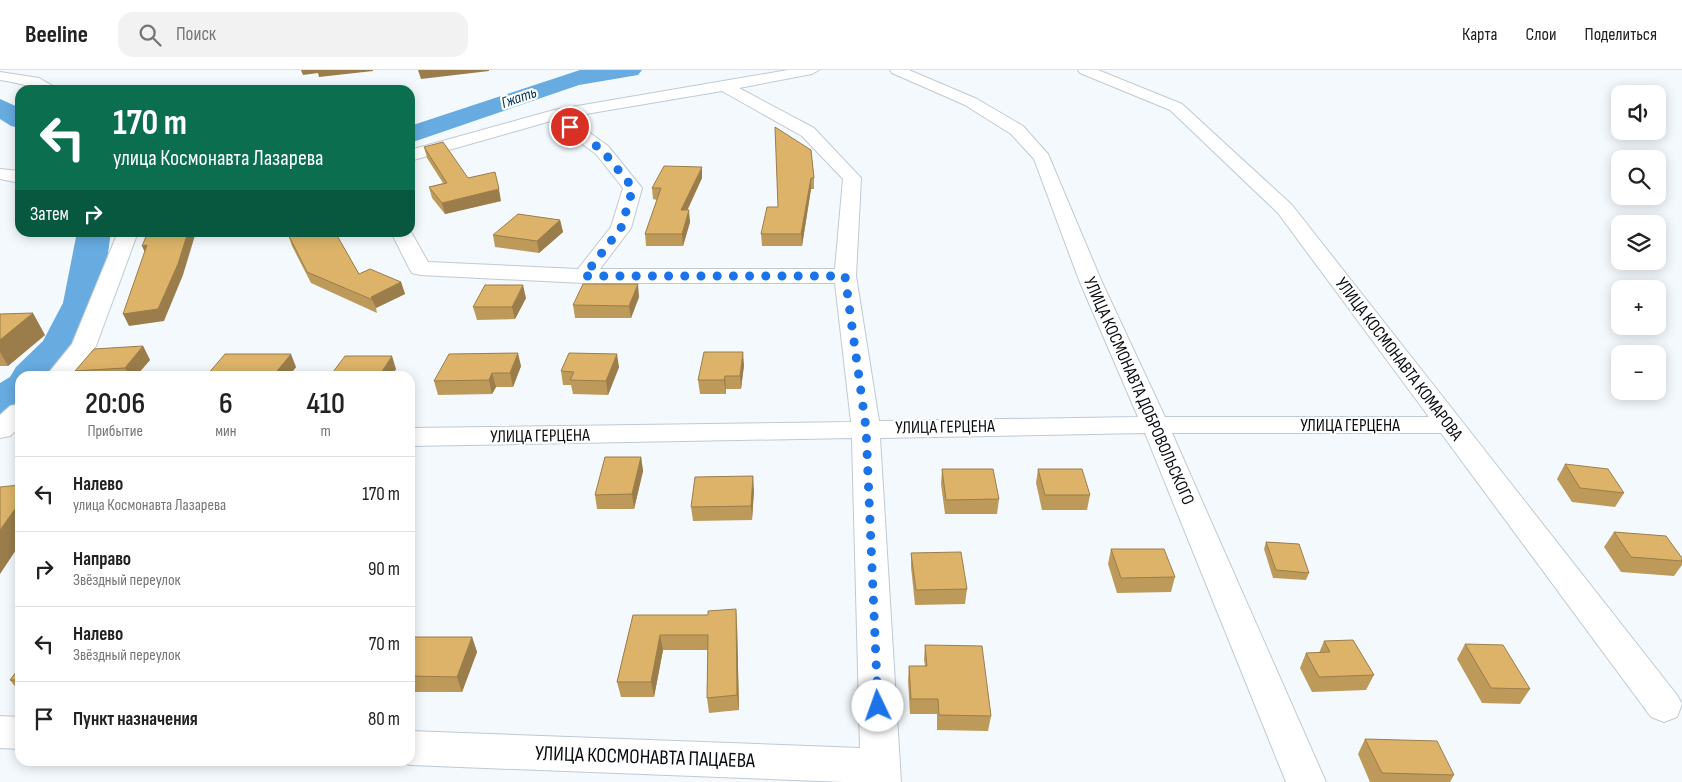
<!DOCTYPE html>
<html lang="ru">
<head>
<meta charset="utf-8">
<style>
  :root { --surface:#fff; --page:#f2f2f2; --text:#222; --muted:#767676; --line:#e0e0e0 }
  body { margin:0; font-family:"Sofia Sans Condensed",sans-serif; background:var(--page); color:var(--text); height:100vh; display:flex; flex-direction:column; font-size:19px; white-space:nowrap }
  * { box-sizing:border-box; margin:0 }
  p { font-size:16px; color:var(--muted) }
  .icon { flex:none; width:28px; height:28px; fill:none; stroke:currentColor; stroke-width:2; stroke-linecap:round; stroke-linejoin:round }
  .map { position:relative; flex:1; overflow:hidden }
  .details { position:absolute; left:15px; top:301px; width:400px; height:395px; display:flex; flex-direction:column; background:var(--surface); border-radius:15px; box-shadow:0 2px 12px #0003 }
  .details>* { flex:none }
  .hud { position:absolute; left:15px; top:15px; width:400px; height:152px; border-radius:15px; box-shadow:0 2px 12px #0003; background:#0b6e4f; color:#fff; overflow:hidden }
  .tools { position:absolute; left:1611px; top:15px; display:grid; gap:10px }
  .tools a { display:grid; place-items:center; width:55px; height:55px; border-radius:10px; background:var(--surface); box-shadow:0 2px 12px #0003; font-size:25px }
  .pin { position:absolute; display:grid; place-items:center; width:42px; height:42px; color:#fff; margin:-21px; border:2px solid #fff; border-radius:50%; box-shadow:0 1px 5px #0007 }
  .me { position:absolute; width:55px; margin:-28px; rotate:357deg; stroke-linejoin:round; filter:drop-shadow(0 0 4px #0008) }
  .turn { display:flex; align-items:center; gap:18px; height:105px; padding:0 15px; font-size:22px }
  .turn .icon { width:65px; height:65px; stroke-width:2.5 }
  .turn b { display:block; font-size:35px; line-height:42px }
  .then { display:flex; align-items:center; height:48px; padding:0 15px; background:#0003; gap:10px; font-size:19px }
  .eta { display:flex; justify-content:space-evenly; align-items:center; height:85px; text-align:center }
  .eta b { font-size:30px; font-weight:600; line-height:35px }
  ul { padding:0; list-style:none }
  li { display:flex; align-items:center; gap:15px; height:75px; padding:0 15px; border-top:1px solid var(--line) }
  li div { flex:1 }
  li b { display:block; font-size:19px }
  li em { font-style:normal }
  header { display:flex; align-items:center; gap:30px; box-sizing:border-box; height:70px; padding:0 25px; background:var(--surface); border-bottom:1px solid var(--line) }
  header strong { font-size:24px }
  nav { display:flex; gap:28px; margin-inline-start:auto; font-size:18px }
  .search { width:350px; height:45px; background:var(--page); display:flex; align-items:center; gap:12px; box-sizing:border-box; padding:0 18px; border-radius:15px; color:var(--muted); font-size:19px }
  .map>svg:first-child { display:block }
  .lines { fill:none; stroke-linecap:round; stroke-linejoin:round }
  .river { fill:#67abe0; fill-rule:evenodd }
  .minor-casing { stroke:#becad3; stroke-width:2 }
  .minor { fill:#fff; fill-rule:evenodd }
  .wall { fill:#bd9a5a }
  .shaded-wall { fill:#9a7d4a }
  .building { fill:#dcb369; stroke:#9a7d4a }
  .route { stroke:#1a73e8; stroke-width:9; stroke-dasharray:0 16.2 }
  .labels { text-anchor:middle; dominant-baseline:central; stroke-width:4.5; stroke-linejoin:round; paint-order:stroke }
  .far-water-label { font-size:16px; font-style:italic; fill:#003658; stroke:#fff }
  .street-label { font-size:18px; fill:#0a0e11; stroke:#fff }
  .near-street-label { font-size:21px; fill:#0a0e11; stroke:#fff }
</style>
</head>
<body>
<header>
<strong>Beeline</strong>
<div class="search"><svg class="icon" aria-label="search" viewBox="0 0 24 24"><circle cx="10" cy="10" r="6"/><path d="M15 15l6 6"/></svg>Поиск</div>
<nav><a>Карта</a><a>Слои</a><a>Поделиться</a></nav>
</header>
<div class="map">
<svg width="1682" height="712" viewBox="0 0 1682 712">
  <rect width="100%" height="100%" fill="#f4f9fd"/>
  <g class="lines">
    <!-- river -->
    <g class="river">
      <polygon points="580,0 642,0 638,5 579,15 410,73 410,56"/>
      <polygon points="0,29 20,38 20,58 11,56 0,49"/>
      <polygon points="77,162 111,162 101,233 80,277 54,306 20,306 20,342 16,346 0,350 0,313 10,307 16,297 43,271 63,233"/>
    </g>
    <defs>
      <g id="minor">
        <path d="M788,0H819L812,4L739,18L814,58L861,108L856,206L879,351L1138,347L1079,210L1034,89L1011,64L965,35L892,3L890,0H909L977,29L1023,56L1048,84L1101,210L1165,347H1429L1278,143L1170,40L1080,3L1078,0H1098L1182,34L1292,135L1677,625L1682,634L1677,647L1664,652L1651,647L1441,363H1172L1326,712H1286L1145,363L880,368L901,712H845L410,695L400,691H410V661L860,678L852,368L410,376V358L851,352L835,213H584L420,205L412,203L409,198L391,162H410V160L428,192L578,199L611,157L623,118L596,84L551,51L410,91V80L554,40ZM722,21L802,66L843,109L835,199H600L631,158L642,118L608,76L568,47Z"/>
        <path d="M0,2L39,8L60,20C39,20 21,13 0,10Z"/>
        <polygon points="0,99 20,101 20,113 0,109"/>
        <polygon points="118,162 138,162 96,276 72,306 46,306 72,274"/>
        <polygon points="20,334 20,357 10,366 0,368 0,345 10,336"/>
        <polygon points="0,646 20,647 20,679 0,678"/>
      </g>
    </defs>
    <!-- minor casing -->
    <use href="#minor" class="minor-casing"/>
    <!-- minor -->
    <use href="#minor" class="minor"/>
  </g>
  <!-- wall -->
  <g class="wall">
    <polygon points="424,77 468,108 501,131 445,144 432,128 429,117 443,113 427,88"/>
    <polygon points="811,80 814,108 814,119 811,119 802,176 762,176 761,164 778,137"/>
    <polygon points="702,108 687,140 690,152 683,176 646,176 645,164 657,130 653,129 652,118"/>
    <polygon points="560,150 563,162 539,183 495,177 493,165"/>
    <polygon points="337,162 337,166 359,204 401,212 405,224 376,238 377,243 311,213 292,176 288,164"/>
    <polygon points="639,227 631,248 575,248 573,235"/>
    <polygon points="526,228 515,249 477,250 473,237"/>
    <polygon points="0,244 45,265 8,296 0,296"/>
    <polygon points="143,276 150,290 136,306 77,306 75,301"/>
    <polygon points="744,295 741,319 726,319 726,324 700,324 698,310"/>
    <polygon points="521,296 513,317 496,317 492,324 438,325 434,311"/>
    <polygon points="296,297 289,306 207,306 207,305"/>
    <polygon points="619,297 608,325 573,324 571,315 563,315 561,301"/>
    <polygon points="641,387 643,401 634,439 597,439 595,425"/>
    <polygon points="1565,394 1624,423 1615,437 1572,432 1557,409"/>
    <polygon points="942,399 999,429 997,444 945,444 941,414"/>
    <polygon points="1038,399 1090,425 1087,440 1042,440 1036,413"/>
    <polygon points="754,420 752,450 693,451 691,437"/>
    <polygon points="1614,462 1682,488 1682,495 1674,506 1621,502 1604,477"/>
    <polygon points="1266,472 1309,503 1306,510 1273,508 1264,479"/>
    <polygon points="1111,479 1175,507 1171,522 1117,523 1108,494"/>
    <polygon points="911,483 967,519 965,534 915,535 911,497"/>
    <polygon points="633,545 708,545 737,554 739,640 709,643 707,628 708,580 663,580 654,627 621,627 617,612"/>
    <polygon points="410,567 472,567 477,582 462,622 410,622"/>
    <polygon points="1324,571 1374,605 1366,620 1312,622 1300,598 1306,583 1319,583"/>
    <polygon points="1465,574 1530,619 1520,634 1482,633 1457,589"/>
    <polygon points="925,575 991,646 988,661 937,660 937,644 910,644 908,611 909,596 925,596 924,590"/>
    <polygon points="20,597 20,623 10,610"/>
    <polygon points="1365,669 1454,705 1450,712 1370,712 1358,684"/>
  </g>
  <!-- shaded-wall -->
  <g class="shaded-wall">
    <polygon points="301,0 373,0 373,1 319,7 318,3 303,5"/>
    <polygon points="418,0 489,0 489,1 421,9"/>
    <polygon points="702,97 702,108 682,152 681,140"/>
    <polygon points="811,108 811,119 802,176 801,164"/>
    <polygon points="499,119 501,131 445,144 442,133"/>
    <polygon points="689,140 690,152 683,176 682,164"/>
    <polygon points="560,150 563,162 539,183 537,171"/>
    <polygon points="188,162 196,162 183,205 164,251 129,256 123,244"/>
    <polygon points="147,175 147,187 142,176"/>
    <polygon points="401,212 405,224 376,238 371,227"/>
    <polygon points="638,214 639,227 631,248 629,236"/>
    <polygon points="523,215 526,228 515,249 512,237"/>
    <polygon points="33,243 45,265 8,296 0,282 0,270"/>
    <polygon points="143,276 150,290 136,306 130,306 125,298"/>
    <polygon points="743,282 744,295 741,319 740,306"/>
    <polygon points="518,283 521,296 513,317 510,303"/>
    <polygon points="291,284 296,297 289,306 273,306"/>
    <polygon points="617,284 619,297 608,325 606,311"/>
    <polygon points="392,286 396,299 392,306 379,306"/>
    <polygon points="492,303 496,317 492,324 489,310"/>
    <polygon points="725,306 726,319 726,324 724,310"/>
    <polygon points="641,387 643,401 634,439 632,424"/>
    <polygon points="753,406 754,420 752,450 751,436"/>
    <polygon points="20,432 20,474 0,504 0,460"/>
    <polygon points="736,539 737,554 739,640 737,625"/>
    <polygon points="660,565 663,580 654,627 651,612"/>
    <polygon points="472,567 477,582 462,622 457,607"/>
  </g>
  <!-- building -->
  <g class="building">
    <polygon points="775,57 811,80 814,108 811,108 801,164 761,164 767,137 778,137"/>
    <polygon points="443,72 468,108 495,102 499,119 442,133 429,117 447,113 424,77"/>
    <polygon points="664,96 702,97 681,140 689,140 682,164 645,164 661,118 652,118"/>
    <polygon points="518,144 560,150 537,171 493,165"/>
    <polygon points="148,162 188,162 178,194 158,239 123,244 147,175 142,176"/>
    <polygon points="288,162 335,162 359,204 370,199 401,212 371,227 373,230 307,202 288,164"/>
    <polygon points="583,214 638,214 629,236 573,235"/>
    <polygon points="485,215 523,215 512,237 473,237"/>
    <polygon points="33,243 0,270 0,244"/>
    <polygon points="143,276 125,298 75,301 94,279"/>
    <polygon points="704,282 743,282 740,306 725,306 724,310 698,310"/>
    <polygon points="518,283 510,303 492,303 489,310 434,311 449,284"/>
    <polygon points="569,283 617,284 606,311 570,310 574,302 561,301"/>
    <polygon points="225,284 291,284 273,306 217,306 218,305 207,305"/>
    <polygon points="345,286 392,286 379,306 330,306"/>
    <polygon points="605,387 641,387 632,424 595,425"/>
    <polygon points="1565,394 1608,399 1624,423 1580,418"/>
    <polygon points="942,399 993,399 999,429 946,430"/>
    <polygon points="1038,399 1082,399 1090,425 1045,425"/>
    <polygon points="753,406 751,436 691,437 695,407"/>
    <polygon points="20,415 20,432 0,460 0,417"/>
    <polygon points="1614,462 1666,466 1682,488 1682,491 1631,487"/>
    <polygon points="1266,472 1299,474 1309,503 1276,500"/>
    <polygon points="1111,479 1164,479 1175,507 1121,508"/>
    <polygon points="961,482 967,519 916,520 911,483"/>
    <polygon points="736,539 737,625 707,628 708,565 660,565 651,612 617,612 633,545 708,545 708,541"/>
    <polygon points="410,567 472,567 457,607 410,606"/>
    <polygon points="1353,570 1374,605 1319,607 1306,583 1330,582 1324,571"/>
    <polygon points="1465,574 1503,575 1530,619 1491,618"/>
    <polygon points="925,575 982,576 991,646 939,645 938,629 911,629 909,596 927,596"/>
    <polygon points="20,597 20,610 10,610"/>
    <polygon points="1365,669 1437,671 1454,705 1382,703"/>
  </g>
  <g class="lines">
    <!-- route -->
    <polyline class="route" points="570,57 602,80 633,118 621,158 584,206 845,206 866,358 878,636"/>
  </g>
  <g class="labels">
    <!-- far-water labels -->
    <g class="far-water-label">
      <text transform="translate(519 28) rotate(-19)">Гжать</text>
    </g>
    <!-- street labels -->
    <g class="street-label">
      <text transform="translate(1399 289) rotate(53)">УЛИЦА КОСМОНАВТА КОМАРОВА</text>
      <text transform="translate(1139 321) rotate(66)">УЛИЦА КОСМОНАВТА ДОБРОВОЛЬСКОГО</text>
      <text x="1350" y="355">УЛИЦА ГЕРЦЕНА</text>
      <text transform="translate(945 357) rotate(-1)">УЛИЦА ГЕРЦЕНА</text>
      <text transform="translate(540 366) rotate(-1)">УЛИЦА ГЕРЦЕНА</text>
    </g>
    <!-- near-street labels -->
    <g class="near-street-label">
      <text transform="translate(645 687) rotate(2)">УЛИЦА КОСМОНАВТА ПАЦАЕВА</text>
    </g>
  </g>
</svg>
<div class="tools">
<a><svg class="icon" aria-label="sound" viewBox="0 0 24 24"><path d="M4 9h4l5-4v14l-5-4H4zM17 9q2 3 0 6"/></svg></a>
<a><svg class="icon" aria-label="search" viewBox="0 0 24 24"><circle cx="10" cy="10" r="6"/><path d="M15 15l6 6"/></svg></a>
<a><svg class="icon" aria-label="layers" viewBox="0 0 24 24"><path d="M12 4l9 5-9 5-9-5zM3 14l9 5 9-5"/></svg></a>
<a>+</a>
<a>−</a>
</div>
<div class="pin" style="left:570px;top:57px;background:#d93025"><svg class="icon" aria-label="arrive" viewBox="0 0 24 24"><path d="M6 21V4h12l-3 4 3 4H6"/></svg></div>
<svg class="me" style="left:878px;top:636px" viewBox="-20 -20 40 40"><circle r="19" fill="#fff"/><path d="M0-13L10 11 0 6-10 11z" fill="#1a73e8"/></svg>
<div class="hud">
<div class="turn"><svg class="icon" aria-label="left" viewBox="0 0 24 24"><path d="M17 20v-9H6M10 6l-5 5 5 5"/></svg><div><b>170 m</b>улица Космонавта Лазарева</div></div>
<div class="then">Затем<svg class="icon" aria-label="right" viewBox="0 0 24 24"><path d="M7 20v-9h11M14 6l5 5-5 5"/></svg></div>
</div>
<section class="details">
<div class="eta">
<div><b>20:06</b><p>Прибытие</p></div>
<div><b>6</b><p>мин</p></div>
<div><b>410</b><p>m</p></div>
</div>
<ul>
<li><svg class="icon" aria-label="left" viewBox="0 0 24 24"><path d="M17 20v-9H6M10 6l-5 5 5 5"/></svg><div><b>Налево</b><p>улица Космонавта Лазарева</p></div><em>170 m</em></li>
<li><svg class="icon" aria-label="right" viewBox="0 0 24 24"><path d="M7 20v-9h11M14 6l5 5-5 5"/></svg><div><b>Направо</b><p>Звёздный переулок</p></div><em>90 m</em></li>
<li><svg class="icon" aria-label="left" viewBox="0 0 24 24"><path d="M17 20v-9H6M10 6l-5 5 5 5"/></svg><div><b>Налево</b><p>Звёздный переулок</p></div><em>70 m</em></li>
<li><svg class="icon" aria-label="arrive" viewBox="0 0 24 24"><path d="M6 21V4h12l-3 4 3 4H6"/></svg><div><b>Пункт назначения</b></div><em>80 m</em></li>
</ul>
</section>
</div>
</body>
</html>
